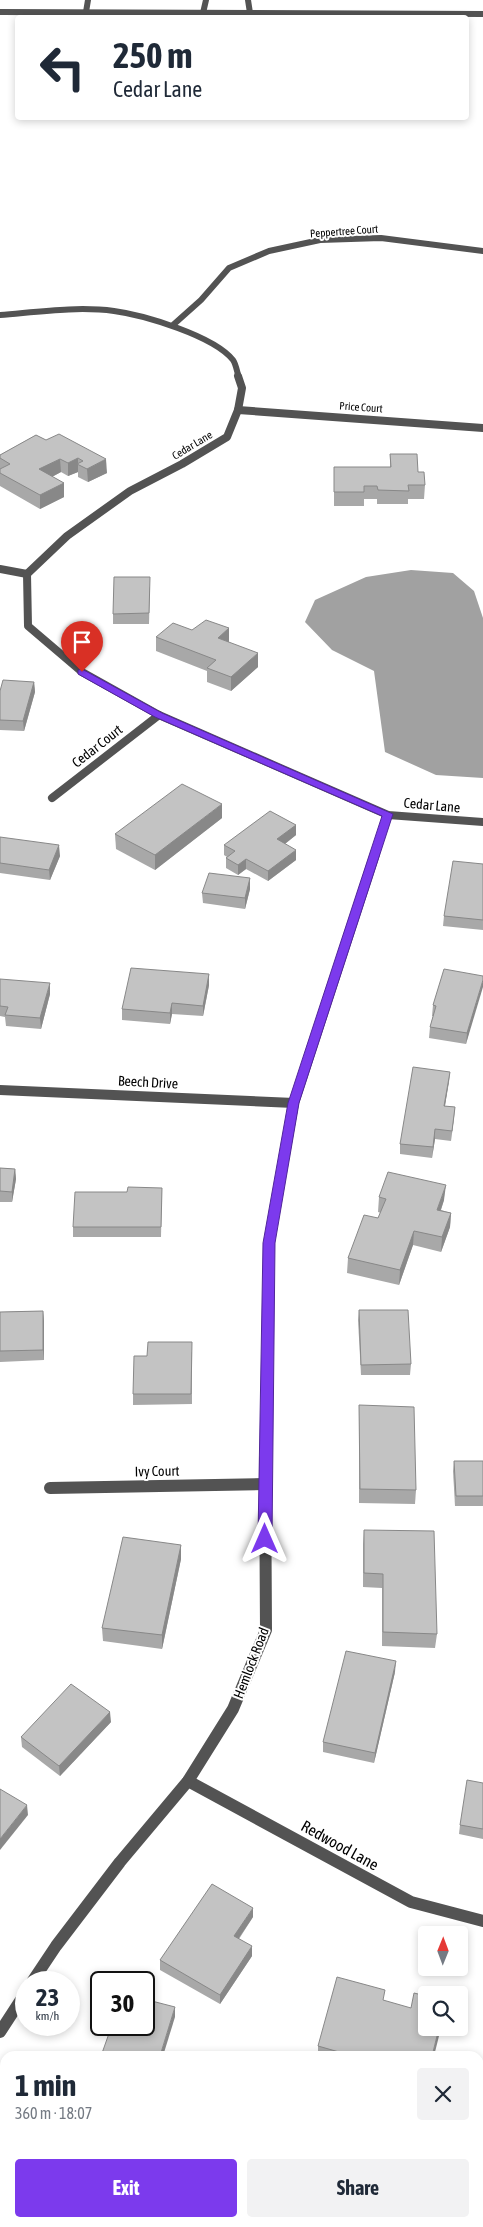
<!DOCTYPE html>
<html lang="en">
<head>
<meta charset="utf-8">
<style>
  :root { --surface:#fff; --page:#f2f2f3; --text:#1f2937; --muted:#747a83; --accent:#7c3aed }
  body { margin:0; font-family:"Asap Condensed",sans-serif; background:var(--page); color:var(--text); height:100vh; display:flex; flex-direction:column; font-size:19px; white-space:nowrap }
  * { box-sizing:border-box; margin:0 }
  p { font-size:16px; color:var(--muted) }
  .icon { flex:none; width:28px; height:28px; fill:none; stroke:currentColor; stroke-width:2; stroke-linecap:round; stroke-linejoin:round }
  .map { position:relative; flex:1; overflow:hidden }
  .panel { position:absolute; left:0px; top:2051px; width:484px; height:176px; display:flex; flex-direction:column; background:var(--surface); border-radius:15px 15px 0 0; box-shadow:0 2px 8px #0003 }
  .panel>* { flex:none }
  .guide { position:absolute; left:15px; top:15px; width:454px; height:105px; border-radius:5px; box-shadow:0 2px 8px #0003; background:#fff; color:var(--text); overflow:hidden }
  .needle { width:32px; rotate:1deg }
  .tools { position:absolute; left:418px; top:1926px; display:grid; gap:10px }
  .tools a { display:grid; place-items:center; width:50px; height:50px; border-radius:5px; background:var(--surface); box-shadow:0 2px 8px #0003; font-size:25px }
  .speed { position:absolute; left:15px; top:1971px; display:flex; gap:10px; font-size:25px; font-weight:700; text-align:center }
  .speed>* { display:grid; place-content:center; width:65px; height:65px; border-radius:50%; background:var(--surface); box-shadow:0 2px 8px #0003; line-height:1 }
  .speed small { font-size:12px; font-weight:400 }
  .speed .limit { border:2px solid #111; border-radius:8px; background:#fff; color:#111 }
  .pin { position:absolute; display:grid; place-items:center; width:42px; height:42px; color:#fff; margin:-51px -21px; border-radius:50% 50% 50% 0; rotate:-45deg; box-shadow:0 0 5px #0007 }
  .pin .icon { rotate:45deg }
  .me { position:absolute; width:55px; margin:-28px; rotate:0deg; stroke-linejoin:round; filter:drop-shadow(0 0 4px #0008) }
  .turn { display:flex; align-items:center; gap:18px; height:105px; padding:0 15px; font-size:22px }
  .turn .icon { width:65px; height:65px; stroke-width:2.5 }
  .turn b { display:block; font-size:35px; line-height:42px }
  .round { display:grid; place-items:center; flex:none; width:52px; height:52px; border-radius:5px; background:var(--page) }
  .summary { display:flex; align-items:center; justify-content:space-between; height:85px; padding:0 15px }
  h1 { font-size:30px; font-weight:700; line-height:38px }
  .action { display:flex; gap:10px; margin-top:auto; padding:10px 15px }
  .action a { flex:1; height:58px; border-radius:5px; background:var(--accent); color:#fff; font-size:20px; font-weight:700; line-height:58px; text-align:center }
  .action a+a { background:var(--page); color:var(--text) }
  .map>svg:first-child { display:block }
  .water { fill:#a1a1a1 }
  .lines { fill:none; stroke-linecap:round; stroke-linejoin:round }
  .service { stroke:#535353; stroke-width:6 }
  .minor-far3 { stroke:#535353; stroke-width:6 }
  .minor-far2 { stroke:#535353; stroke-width:8 }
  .minor-far1 { stroke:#535353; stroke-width:10 }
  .minor { stroke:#535353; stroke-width:12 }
  .wall { fill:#a8a8a8 }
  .shaded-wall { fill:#888 }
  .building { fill:#c3c3c3; stroke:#888 }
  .route { fill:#7c3aed; stroke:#51269a }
  .labels { text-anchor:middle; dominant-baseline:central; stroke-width:4; stroke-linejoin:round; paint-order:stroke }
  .far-street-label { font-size:11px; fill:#000; stroke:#fff }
  .street-label { font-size:14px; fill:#000; stroke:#fff }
  .near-street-label { font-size:16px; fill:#000; stroke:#fff }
</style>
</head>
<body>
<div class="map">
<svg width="483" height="2227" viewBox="0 0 483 2227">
  <rect width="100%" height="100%" fill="#fff"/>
  <!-- water -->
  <polygon class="water" points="411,570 453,573 474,591 483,618 483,778 436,775 385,752 374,671 332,650 305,622 315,600 366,577"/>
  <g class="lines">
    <!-- service -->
    <g class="service">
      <polyline points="248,0 250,13"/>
      <polyline points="86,12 88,0"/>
      <polyline points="203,13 206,0"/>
    </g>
    <!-- minor-far3 -->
    <g class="minor-far3">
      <polyline points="0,12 483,14"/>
      <path d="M0,315C37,312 77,306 114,311C144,315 214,336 233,360C236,364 237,372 239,378"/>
      <polyline points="173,325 201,300 229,268 269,251 320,240 381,238 483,251"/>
    </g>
    <!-- minor-far2 -->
    <g class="minor-far2">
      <polyline points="238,410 483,428"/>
      <polyline points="0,569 27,574"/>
      <polyline points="27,574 67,536 130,491 182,464 227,437 238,410 242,388 238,376"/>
      <polyline points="27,574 28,626 82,672 159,715 388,815 483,822"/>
      <polyline points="52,798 159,715"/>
      <polyline points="375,855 388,815"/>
    </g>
    <!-- minor-far1 -->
    <g class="minor-far1">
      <polyline points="0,1090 294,1103"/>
      <polyline points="265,1461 269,1243 294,1103 375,854"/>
    </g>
    <!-- minor -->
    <g class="minor">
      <polyline points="50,1488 265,1484"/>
      <polyline points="188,1781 411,1902 483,1921"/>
      <polyline points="32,1982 56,1946 120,1862 188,1781 233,1709 266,1630 265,1459"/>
      <polyline points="0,2032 26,1992"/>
    </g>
  </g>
  <!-- wall -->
  <g class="wall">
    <polygon points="36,435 107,473 88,482 78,477 78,472 68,476 61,472 52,477 64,483 64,497 40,509 0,486 0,455"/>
    <polygon points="390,454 418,472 425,485 424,499 408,499 408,504 377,504 377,499 364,499 364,506 334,506 334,467 390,467"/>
    <polygon points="150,587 149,624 113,624 113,614"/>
    <polygon points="229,628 229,642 258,667 231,691 207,682 207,671 156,651 156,637 192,630"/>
    <polygon points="34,682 35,692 24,731 0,730 0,691"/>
    <polygon points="222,818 155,870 116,849 115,834"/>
    <polygon points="296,825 296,835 285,844 296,860 268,881 246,869 238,875 226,868 226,858 227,857 224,855 224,845"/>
    <polygon points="0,837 60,856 50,880 0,873"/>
    <polygon points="483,864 483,930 443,926 444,916"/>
    <polygon points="250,878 250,889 245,909 203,903 202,893"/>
    <polygon points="209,974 209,985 203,1016 172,1014 170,1024 122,1020 122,1009"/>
    <polygon points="483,976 466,1044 429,1038 430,1027 433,1016 432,1016 433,1005"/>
    <polygon points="0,979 50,994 41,1029 6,1026 5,1017 0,1016"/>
    <polygon points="450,1072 445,1106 455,1107 451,1141 435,1139 432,1158 400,1154 400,1144"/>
    <polygon points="0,1168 15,1169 16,1179 12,1202 0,1202"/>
    <polygon points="162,1188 161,1237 73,1237 73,1227 127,1192"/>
    <polygon points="379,1197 444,1200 441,1210 451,1213 450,1227 441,1252 413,1245 399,1285 347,1273 348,1258 378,1218 381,1213 378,1212"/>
    <polygon points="359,1310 411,1364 410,1375 361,1375 358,1320"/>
    <polygon points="43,1311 44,1322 44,1360 0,1362 0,1312"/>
    <polygon points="192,1352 192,1404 133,1405 133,1394 147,1356"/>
    <polygon points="359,1405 416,1490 415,1504 359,1503"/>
    <polygon points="454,1461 483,1461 483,1506 455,1506 453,1471"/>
    <polygon points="364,1530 437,1634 435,1648 382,1646 382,1588 363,1587 363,1544"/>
    <polygon points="181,1545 181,1559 162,1649 103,1641 102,1628"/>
    <polygon points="395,1672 374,1763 323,1752 323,1742"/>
    <polygon points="111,1722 60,1776 22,1747 21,1737"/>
    <polygon points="483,1783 483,1839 459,1834 460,1825"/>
    <polygon points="253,1917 239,1939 252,1956 220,2004 160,1970 160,1960"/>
    <polygon points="384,2001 434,2056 318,2056 318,2046"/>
  </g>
  <!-- shaded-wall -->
  <g class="shaded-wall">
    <polygon points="78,458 78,472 68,476 68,463"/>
    <polygon points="60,459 61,472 40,483 39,469"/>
    <polygon points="106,459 107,473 88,482 87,469"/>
    <polygon points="64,483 64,497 40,509 40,495"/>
    <polygon points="229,628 229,642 218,638"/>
    <polygon points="258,653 258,667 231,691 231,677"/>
    <polygon points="34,682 35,692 24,731 23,721"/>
    <polygon points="222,804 222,818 155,870 155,855"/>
    <polygon points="296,825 296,835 277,850 277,839"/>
    <polygon points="59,845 60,856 50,880 49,870"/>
    <polygon points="296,850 296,860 268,881 268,871"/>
    <polygon points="246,859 246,869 238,875 238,865"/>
    <polygon points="250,878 250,889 245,909 245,898"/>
    <polygon points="209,974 209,985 203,1016 203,1006"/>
    <polygon points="483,980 483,987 466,1044 467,1033"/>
    <polygon points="50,983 50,994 41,1029 40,1018"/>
    <polygon points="172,1003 172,1014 170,1024 170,1013"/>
    <polygon points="450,1072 449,1082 443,1117 444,1106"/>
    <polygon points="455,1107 454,1118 451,1141 452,1131"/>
    <polygon points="435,1129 435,1139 432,1158 433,1147"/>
    <polygon points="15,1169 16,1179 12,1202 12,1192"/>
    <polygon points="446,1185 444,1200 436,1224 437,1210"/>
    <polygon points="451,1213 450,1227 441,1252 442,1237"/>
    <polygon points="414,1231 413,1245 399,1285 400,1270"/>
    <polygon points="43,1311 44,1322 44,1360 43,1350"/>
    <polygon points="181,1545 181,1559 162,1649 162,1635"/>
    <polygon points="396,1661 395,1672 374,1763 375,1753"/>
    <polygon points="110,1712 111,1722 60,1776 59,1766"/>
    <polygon points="27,1805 28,1815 0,1850 0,1839"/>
    <polygon points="253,1908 253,1917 234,1945 234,1936"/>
    <polygon points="252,1946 252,1956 220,2004 220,1995"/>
    <polygon points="175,2007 175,2017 163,2056 160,2056"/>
    <polygon points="439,2028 441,2028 434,2056 432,2056"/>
  </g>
  <!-- building -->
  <g class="building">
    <polygon points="59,434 106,459 87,469 77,464 83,461 78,458 68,463 60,459 39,469 64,483 40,495 0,473 0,469 10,464 0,458 0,455 36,435 46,440"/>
    <polygon points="390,454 417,454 418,472 424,472 425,485 408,485 409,491 378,490 377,486 364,486 364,492 334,492 334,467 391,467"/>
    <polygon points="114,577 150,577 149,613 113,614"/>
    <polygon points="206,620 229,628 218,638 258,653 231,677 207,668 216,660 156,637 173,623 192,630"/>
    <polygon points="3,680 34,682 23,721 0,720 0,691"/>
    <polygon points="182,784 222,804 155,855 115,834"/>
    <polygon points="270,811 296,825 277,839 296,850 268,871 246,859 238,865 226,858 235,851 224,845"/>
    <polygon points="0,837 59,845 49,870 0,863"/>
    <polygon points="453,861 483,864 483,920 444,916"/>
    <polygon points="209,873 250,878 245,898 202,893"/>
    <polygon points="131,968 209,974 203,1006 172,1003 170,1013 122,1009"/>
    <polygon points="444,969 483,976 483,980 467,1033 430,1027 436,1006 433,1005"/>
    <polygon points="0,979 50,983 40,1018 5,1015 8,1007 0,1006"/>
    <polygon points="413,1067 450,1072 444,1106 455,1107 452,1131 435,1129 433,1147 400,1144"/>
    <polygon points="0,1168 15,1169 12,1192 0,1191"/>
    <polygon points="388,1172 446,1185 437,1210 451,1213 442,1237 414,1231 400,1270 348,1258 364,1215 378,1218 386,1199 379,1197"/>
    <polygon points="128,1187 162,1188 161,1227 73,1227 75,1192 127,1192"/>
    <polygon points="359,1310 408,1310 411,1364 361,1365"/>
    <polygon points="43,1311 43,1350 0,1351 0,1312"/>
    <polygon points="148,1342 192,1342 191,1394 133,1394 134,1356 147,1356"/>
    <polygon points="359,1405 414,1407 416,1490 360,1489"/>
    <polygon points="454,1461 483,1461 483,1496 456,1496"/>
    <polygon points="364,1530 434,1531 437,1634 383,1632 383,1574 364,1573"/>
    <polygon points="123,1537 181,1545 162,1635 102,1628"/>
    <polygon points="346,1651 396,1661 375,1753 323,1742"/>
    <polygon points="71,1684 110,1712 59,1766 21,1737"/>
    <polygon points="467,1780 483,1783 483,1829 460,1825"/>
    <polygon points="0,1789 27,1805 0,1839"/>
    <polygon points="212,1884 253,1908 234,1936 252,1946 220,1995 160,1960"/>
    <polygon points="337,1977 385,1990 383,2000 411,2008 414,1993 426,1996 426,2028 439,2028 432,2056 353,2056 318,2046"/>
    <polygon points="144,1999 175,2007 160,2056 101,2056 112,2025 144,2025"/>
    <polygon points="60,2222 116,2222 116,2227 59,2227"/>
    <rect x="297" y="2222" width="63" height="5"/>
  </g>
  <!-- route -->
  <polygon class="route" points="82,669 162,713 393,814 299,1103 275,1243 272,1539 270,1543 265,1544 260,1543 258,1539 263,1243 288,1103 382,816 155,717 78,674 78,670"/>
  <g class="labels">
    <!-- far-street labels -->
    <g class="far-street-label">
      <text transform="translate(344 231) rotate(-4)">Peppertree Court</text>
      <text transform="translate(361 407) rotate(4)">Price Court</text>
      <text transform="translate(192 445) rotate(-31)">Cedar Lane</text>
    </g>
    <!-- street labels -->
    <g class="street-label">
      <text transform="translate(97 746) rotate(-38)">Cedar Court</text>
      <text transform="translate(432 805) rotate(5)">Cedar Lane</text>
      <text transform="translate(148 1082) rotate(3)">Beech Drive</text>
      <text transform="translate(157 1471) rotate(-1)">Ivy Court</text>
      <text transform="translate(251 1663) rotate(-69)">Hemlock Road</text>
    </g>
    <!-- near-street labels -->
    <g class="near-street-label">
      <text transform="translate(340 1845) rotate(29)">Redwood Lane</text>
    </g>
  </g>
</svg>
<div class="tools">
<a><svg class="needle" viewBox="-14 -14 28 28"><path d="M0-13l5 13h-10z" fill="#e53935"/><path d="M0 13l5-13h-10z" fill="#747a83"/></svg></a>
<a><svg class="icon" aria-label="search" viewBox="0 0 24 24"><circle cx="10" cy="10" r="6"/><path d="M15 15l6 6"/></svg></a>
</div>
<div class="speed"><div>23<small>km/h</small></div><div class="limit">30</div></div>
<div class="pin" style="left:82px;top:672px;background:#d93025"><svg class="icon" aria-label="arrive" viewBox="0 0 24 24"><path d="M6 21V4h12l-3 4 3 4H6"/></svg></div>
<svg class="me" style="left:265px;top:1539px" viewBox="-20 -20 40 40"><path d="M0-17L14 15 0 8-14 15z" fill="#7c3aed" stroke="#fff" stroke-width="4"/></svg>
<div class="guide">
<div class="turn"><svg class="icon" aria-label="left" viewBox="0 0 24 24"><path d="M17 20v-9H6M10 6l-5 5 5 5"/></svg><div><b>250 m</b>Cedar Lane</div></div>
</div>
<section class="panel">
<div class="summary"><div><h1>1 min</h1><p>360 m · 18:07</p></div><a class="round"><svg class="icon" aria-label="close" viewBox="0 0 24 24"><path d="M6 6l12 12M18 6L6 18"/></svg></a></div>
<div class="action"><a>Exit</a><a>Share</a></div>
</section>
</div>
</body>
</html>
